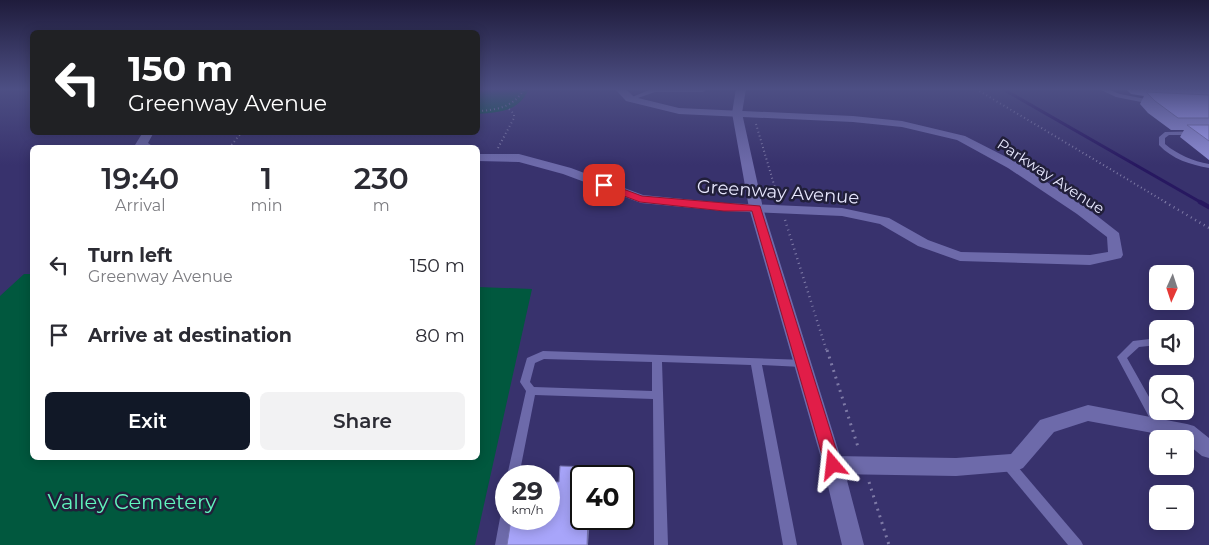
<!DOCTYPE html>
<html lang="en">
<head>
<meta charset="utf-8">
<style>
  :root { --surface:#fff; --page:#f2f2f3; --text:#2b2b33; --muted:#7c7c81; --accent:#111827 }
  body { margin:0; font-family:Montserrat,sans-serif; background:var(--page); color:var(--text); height:100vh; display:flex; flex-direction:column; font-size:19px; white-space:nowrap }
  * { box-sizing:border-box; margin:0 }
  p { font-size:16px; color:var(--muted) }
  .icon { flex:none; width:28px; height:28px; fill:none; stroke:currentColor; stroke-width:2; stroke-linecap:round; stroke-linejoin:round }
  .map { position:relative; flex:1; overflow:hidden }
  .panel { position:absolute; left:30px; top:145px; width:450px; height:315px; display:flex; flex-direction:column; background:var(--surface); border-radius:8px; box-shadow:0 2px 12px #0003 }
  .panel>* { flex:none }
  .hud { position:absolute; left:30px; top:30px; width:450px; height:105px; border-radius:8px; box-shadow:0 2px 12px #0003; background:#202124; color:#fff; overflow:hidden }
  .needle { width:32px; rotate:183deg }
  .buttons { position:absolute; left:1149px; top:265px; display:grid; gap:10px }
  .buttons a { display:grid; place-items:center; width:45px; height:45px; border-radius:8px; background:var(--surface); box-shadow:0 2px 12px #0003; font-size:25px }
  .speed { position:absolute; left:495px; top:465px; display:flex; gap:10px; font-size:25px; font-weight:700; text-align:center }
  .speed>* { display:grid; place-content:center; width:65px; height:65px; border-radius:50%; background:var(--surface); box-shadow:0 2px 12px #0003; line-height:1 }
  .speed small { font-size:12px; font-weight:400 }
  .speed .limit { border:2px solid #111; border-radius:8px; background:#fff; color:#111 }
  .pin { position:absolute; display:grid; place-items:center; width:42px; height:42px; color:#fff; margin:-21px; border-radius:10px; box-shadow:0 2px 8px #0006 }
  .me { position:absolute; width:55px; margin:-28px; rotate:343deg; stroke-linejoin:round; filter:drop-shadow(0 0 4px #0008) }
  .turn { display:flex; align-items:center; gap:18px; height:105px; padding:0 15px; font-size:22px }
  .turn .icon { width:65px; height:65px; stroke-width:2.5 }
  .turn b { display:block; font-size:35px; line-height:42px }
  .eta { display:flex; justify-content:space-evenly; align-items:center; height:85px; text-align:center }
  .eta b { font-size:30px; font-weight:600; line-height:35px }
  .cta { display:flex; gap:10px; margin-top:auto; padding:10px 15px }
  .cta a { flex:1; height:58px; border-radius:8px; background:var(--accent); color:#fff; font-size:20px; font-weight:600; line-height:58px; text-align:center }
  .cta a+a { background:var(--page); color:var(--text) }
  ul { padding:0; list-style:none }
  li { display:flex; align-items:center; gap:15px; height:70px; padding:0 15px }
  li div { flex:1 }
  li b { display:block; font-size:19px }
  li em { font-style:normal }
  .map>svg:first-child { display:block }
  .green { fill:#01583e }
  .lines { fill:none; stroke-linecap:round; stroke-linejoin:round }
  .stream-far1 { stroke:#271860; stroke-width:3 }
  .stream { stroke:#271860; stroke-width:4.5 }
  .path-far2 { stroke:#7e7aa6; stroke-width:2; stroke-dasharray:1 3; stroke-linecap:butt }
  .path-far1 { stroke:#7e7aa6; stroke-width:2.5; stroke-dasharray:1 4; stroke-linecap:butt }
  .path { stroke:#7e7aa6; stroke-width:3; stroke-dasharray:2 5; stroke-linecap:butt }
  .service { fill:#6d6aaa; fill-rule:evenodd }
  .minor { fill:#6d6aaa; fill-rule:evenodd }
  .tertiary { fill:#6d6aaa; fill-rule:evenodd }
  .wall { fill:#908ed7 }
  .shaded-wall { fill:#7674af }
  .building { fill:#a8a5fa; stroke:#7674af }
  .route { fill:#e11d48; stroke:#92132f }
  .labels { text-anchor:middle; dominant-baseline:central; stroke-width:5; stroke-linejoin:round; paint-order:stroke }
  .far-street-label { font-size:15px; fill:#e8e8fe; stroke:#211f3a }
  .street-label { font-size:18px; fill:#e8e8fe; stroke:#211f3a }
  .near-park-label { font-size:21px; fill:#60f5bd; stroke:#211f3a }
</style>
</head>
<body>
<div class="map">
<svg width="1209" height="545" viewBox="0 0 1209 545">
  <rect width="100%" height="100%" fill="#38326d"/>
  <!-- green -->
  <g class="green">
    <path d="M478,89H529C518,112 501,112 478,114Z"/>
    <polygon points="24,274 32,274 32,458 478,458 478,287 532,289 475,545 0,545 0,296"/>
  </g>
  <g class="lines">
    <!-- stream-far1 -->
    <polyline class="stream-far1" points="1003,89 1202,203"/>
    <!-- stream -->
    <polyline class="stream" points="1200,202 1209,207"/>
    <!-- path-far2 -->
    <g class="path-far2">
      <polyline points="976,89 1167,203"/>
      <path d="M478,111C497,110 514,107 524,89"/>
      <polyline points="756,124 778,198"/>
      <polyline points="229,148 242,132"/>
      <polyline points="498,148 514,118 514,114 507,107"/>
    </g>
    <!-- path-far1 -->
    <g class="path-far1">
      <polyline points="1165,202 1209,228"/>
      <polyline points="785,220 827,352"/>
    </g>
    <!-- path -->
    <g class="path">
      <polyline points="827,350 859,450"/>
      <polyline points="869,482 889,545"/>
    </g>
    <!-- service -->
    <g class="service">
      <polygon points="652,89 705,89 706,90 703,92 655,92 632,100 627,99"/>
      <polygon points="1099,89 1107,89 1120,94 1151,100 1154,102 1151,104 1116,97"/>
      <path d="M1209,131V135H1169L1165,138V144C1178,155 1193,161 1209,164V168C1191,165 1172,159 1159,145V137L1165,132Z"/>
      <polygon points="1158,338 1158,345 1139,347 1127,358 1166,427 1164,430 1160,432 1156,430 1117,357 1133,341"/>
      <path d="M543,351L806,360L807,363L806,366L802,367L762,365L797,545H783L751,365L662,362L668,545H654L653,399L535,395L519,476H507L526,391L520,382L527,358ZM544,359L652,362V391L534,387L530,382L535,363Z"/>
      <polygon points="1007,458 1011,459 1081,541 1083,545 1068,545 1003,467 1001,463 1003,459"/>
      <polygon points="506,512 506,519 512,519 509,545 495,545 500,518 502,514"/>
    </g>
    <!-- minor -->
    <g class="minor">
      <polygon points="615,89 626,89 634,97 679,108 853,116 902,121 965,136 1016,162 1087,208 1119,233 1123,255 1121,258 1090,265 960,261 918,246 880,224 842,216 724,211 641,203 563,174 519,162 478,161 478,154 519,154 571,168 643,195 724,203 842,208 889,218 928,240 961,252 1090,255 1108,252 1107,237 1077,214 1008,168 957,140 902,127 853,122 679,114 626,101"/>
      <polygon points="143,132 154,132 148,143 155,148 137,147 135,145"/>
      <polygon points="1088,405 1187,424 1194,426 1209,438 1209,458 1202,456 1185,442 1185,439 1088,421 1054,432 1023,468 1016,471 956,476 833,474 826,471 823,465 826,459 833,456 956,458 1011,454 1040,420"/>
    </g>
    <!-- tertiary -->
    <polygon class="tertiary" points="736,89 746,89 742,113 763,208 843,465 864,545 842,545 823,465 749,208 732,113"/>
  </g>
  <!-- wall -->
  <polygon class="wall" points="1126,89 1209,89 1209,160 1180,137 1184,130 1171,130 1148,113 1140,104 1144,96 1131,94"/>
  <!-- shaded-wall -->
  <polygon class="shaded-wall" points="588,519 590,519 588,545 587,545"/>
  <!-- building -->
  <g class="building">
    <polygon points="1146,92 1209,95 1209,118 1178,118 1155,101"/>
    <polygon points="1187,125 1209,125 1209,141"/>
    <polygon points="560,466 592,467 591,476 581,476 581,519 588,519 587,545 507,545 511,519 549,519 549,482 559,482"/>
  </g>
  <!-- sky -->
  <linearGradient id="sky" x2="0" y2="1"><stop stop-color="#1f1c3c"/><stop offset="0.54" stop-color="#4d4f84"/><stop offset="1" stop-color="#4d4f84" stop-opacity="0"/></linearGradient>
  <rect width="1209" height="165" fill="url(#sky)"/>
  <!-- route -->
  <polygon class="route" points="604,182 642,196 760,206 841,465 838,470 833,472 828,470 825,465 752,211 724,211 640,202 600,187 600,183"/>
  <g class="labels">
    <!-- far-street labels -->
    <g class="far-street-label">
      <text transform="translate(1051 176) rotate(33)">Parkway Avenue</text>
    </g>
    <!-- street labels -->
    <g class="street-label">
      <text transform="translate(778 192) rotate(4)">Greenway Avenue</text>
    </g>
    <!-- near-park labels -->
    <g class="near-park-label">
      <text x="132" y="501">Valley Cemetery</text>
    </g>
  </g>
</svg>
<div class="buttons">
<a><svg class="needle" viewBox="-14 -14 28 28"><path d="M0-13l5 13h-10z" fill="#e53935"/><path d="M0 13l5-13h-10z" fill="#7c7c81"/></svg></a>
<a><svg class="icon" aria-label="sound" viewBox="0 0 24 24"><path d="M4 9h4l5-4v14l-5-4H4zM17 9q2 3 0 6"/></svg></a>
<a><svg class="icon" aria-label="search" viewBox="0 0 24 24"><circle cx="10" cy="10" r="6"/><path d="M15 15l6 6"/></svg></a>
<a>+</a>
<a>−</a>
</div>
<div class="speed"><div>29<small>km/h</small></div><div class="limit">40</div></div>
<div class="pin" style="left:604px;top:185px;background:#d93025"><svg class="icon" aria-label="arrive" viewBox="0 0 24 24"><path d="M6 21V4h12l-3 4 3 4H6"/></svg></div>
<svg class="me" style="left:833px;top:465px" viewBox="-20 -20 40 40"><path d="M0-17L14 15 0 8-14 15z" fill="#e11d48" stroke="#fff" stroke-width="4"/></svg>
<div class="hud">
<div class="turn"><svg class="icon" aria-label="left" viewBox="0 0 24 24"><path d="M17 20v-9H6M10 6l-5 5 5 5"/></svg><div><b>150 m</b>Greenway Avenue</div></div>
</div>
<section class="panel">
<div class="eta">
<div><b>19:40</b><p>Arrival</p></div>
<div><b>1</b><p>min</p></div>
<div><b>230</b><p>m</p></div>
</div>
<ul>
<li><svg class="icon" aria-label="left" viewBox="0 0 24 24"><path d="M17 20v-9H6M10 6l-5 5 5 5"/></svg><div><b>Turn left</b><p>Greenway Avenue</p></div><em>150 m</em></li>
<li><svg class="icon" aria-label="arrive" viewBox="0 0 24 24"><path d="M6 21V4h12l-3 4 3 4H6"/></svg><div><b>Arrive at destination</b></div><em>80 m</em></li>
</ul>
<div class="cta"><a>Exit</a><a>Share</a></div>
</section>
</div>
</body>
</html>
